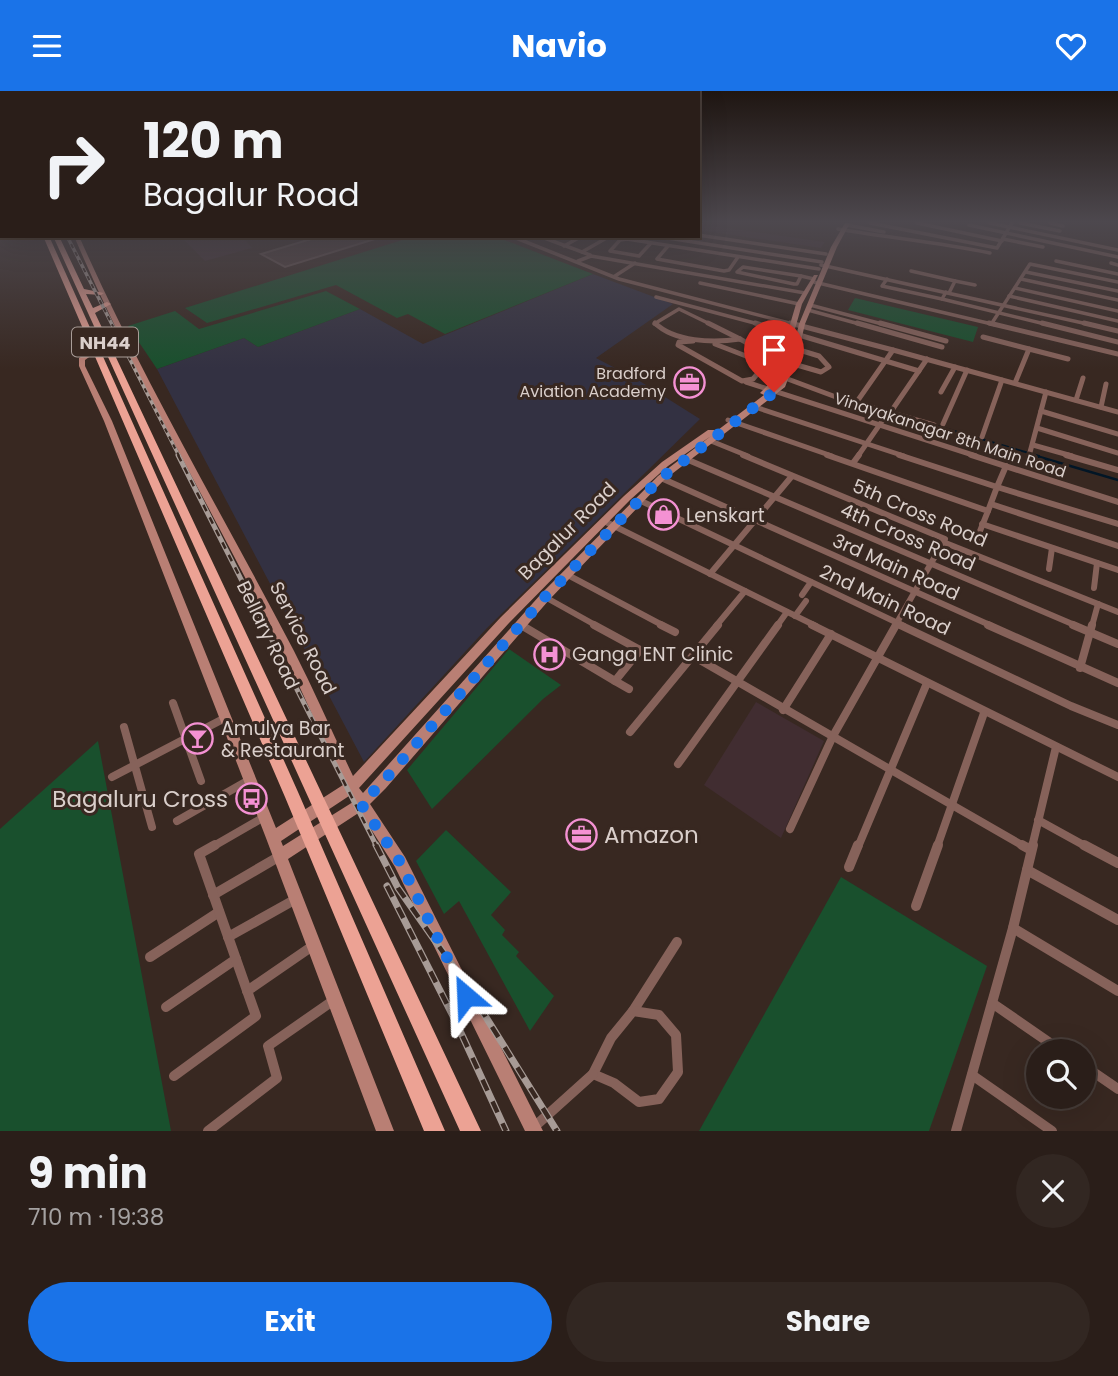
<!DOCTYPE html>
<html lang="en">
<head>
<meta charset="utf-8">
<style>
  :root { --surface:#2a1e19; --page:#322722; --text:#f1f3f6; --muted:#a5a2a2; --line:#463c38; --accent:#1a73e8 }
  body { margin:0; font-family:Poppins,sans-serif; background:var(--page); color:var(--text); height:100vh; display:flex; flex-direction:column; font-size:26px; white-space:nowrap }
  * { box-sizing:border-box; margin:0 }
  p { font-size:23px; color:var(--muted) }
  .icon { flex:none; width:38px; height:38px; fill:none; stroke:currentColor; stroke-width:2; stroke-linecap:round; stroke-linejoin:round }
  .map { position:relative; height:1040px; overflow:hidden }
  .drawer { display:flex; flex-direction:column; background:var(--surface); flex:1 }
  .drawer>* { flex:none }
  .banner { position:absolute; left:0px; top:0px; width:700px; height:147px; box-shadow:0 7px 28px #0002,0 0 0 2px var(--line); background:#2a1e19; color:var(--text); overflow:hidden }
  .fabs { position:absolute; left:1026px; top:948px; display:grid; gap:14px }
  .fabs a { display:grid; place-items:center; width:70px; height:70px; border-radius:50%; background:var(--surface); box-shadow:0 7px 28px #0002,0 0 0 2px var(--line); font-size:35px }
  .pin { position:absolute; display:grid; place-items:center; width:60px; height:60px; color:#fff; margin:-72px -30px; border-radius:50% 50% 50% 0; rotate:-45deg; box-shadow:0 0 7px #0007 }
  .pin .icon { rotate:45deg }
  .me { position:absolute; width:77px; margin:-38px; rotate:334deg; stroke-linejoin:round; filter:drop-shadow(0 0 5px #0008) }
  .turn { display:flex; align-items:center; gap:24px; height:147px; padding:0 28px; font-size:32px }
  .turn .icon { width:91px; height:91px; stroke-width:2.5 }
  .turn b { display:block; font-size:49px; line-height:60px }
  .round { display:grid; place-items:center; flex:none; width:74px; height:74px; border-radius:37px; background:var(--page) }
  .head { display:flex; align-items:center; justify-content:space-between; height:119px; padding:0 28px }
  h1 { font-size:42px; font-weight:700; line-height:52px }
  .button { display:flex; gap:14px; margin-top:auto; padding:14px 28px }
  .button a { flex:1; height:80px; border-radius:42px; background:var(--accent); color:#fff; font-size:28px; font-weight:700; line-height:80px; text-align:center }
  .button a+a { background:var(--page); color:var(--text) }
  header { display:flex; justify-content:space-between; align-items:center; height:91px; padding:0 28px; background:var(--accent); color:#fff; font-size:32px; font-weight:700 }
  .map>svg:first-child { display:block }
  .industrial { fill:#333142 }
  .education { fill:#412d31 }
  .green { fill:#19502d }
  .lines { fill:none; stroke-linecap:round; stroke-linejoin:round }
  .stream-far1 { stroke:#021626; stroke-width:2 }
  .stream { stroke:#021626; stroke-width:2.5 }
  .building { fill:#4f3c39; stroke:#6b5754; stroke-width:2 }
  .minor-far4 { stroke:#86625a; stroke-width:3.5 }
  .minor-far3 { stroke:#86625a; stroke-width:5 }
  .minor-far2 { stroke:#86625a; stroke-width:6 }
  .minor-far1 { stroke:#86625a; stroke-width:8 }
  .minor { stroke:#86625a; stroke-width:10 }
  .secondary { fill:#b97f74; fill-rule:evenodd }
  .trunk { fill:#eca294; fill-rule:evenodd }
  .rail-far2-casing { stroke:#a79b96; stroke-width:3.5 }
  .rail-far1-casing { stroke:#a79b96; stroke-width:5 }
  .rail-casing { stroke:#a79b96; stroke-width:7 }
  .rail-far2 { stroke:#382821; stroke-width:2; stroke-dasharray:4.5; stroke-linecap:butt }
  .rail-far1 { stroke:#382821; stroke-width:2.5; stroke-dasharray:7; stroke-linecap:butt }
  .rail { stroke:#382821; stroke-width:4.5; stroke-dasharray:12; stroke-linecap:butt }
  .route { stroke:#1a73e8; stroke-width:12; stroke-dasharray:0 21.6 }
  .labels { text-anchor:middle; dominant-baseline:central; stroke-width:6; stroke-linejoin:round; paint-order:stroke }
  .far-poi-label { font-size:16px; fill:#dacfcb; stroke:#382821; text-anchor:end }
  .far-street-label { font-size:16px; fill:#dacfcb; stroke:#382821 }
  .shield { fill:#382821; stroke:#a99d98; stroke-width:2 }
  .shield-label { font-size:18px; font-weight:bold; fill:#dacfcb }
  .street-label { font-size:19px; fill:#dacfcb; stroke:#382821 }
  .poi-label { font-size:19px; fill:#dacfcb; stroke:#382821; text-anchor:start }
  .near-poi-label { font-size:23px; fill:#dacfcb; stroke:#382821; text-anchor:end }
</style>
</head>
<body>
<header><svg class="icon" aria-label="menu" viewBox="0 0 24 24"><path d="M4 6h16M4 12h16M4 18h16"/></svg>Navio<svg class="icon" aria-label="heart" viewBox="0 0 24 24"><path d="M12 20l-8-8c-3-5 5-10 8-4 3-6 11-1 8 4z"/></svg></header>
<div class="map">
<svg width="1118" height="1040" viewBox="0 0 1118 1040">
  <rect width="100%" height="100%" fill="#382821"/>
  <!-- industrial -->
  <polygon class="industrial" points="593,183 673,213 596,267 638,289 700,328 487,537 364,671 157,278 244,247 258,256 360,218 423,253"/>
  <!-- education -->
  <g class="education">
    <polygon points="698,133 825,151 821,157 698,139"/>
    <polygon points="180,145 242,145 252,157 205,170"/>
    <polygon points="756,611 824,650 781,747 704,694"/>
  </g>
  <!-- green -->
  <g class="green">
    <polygon points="415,145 494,145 593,183 445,243 408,223 397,227 336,194 207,232 185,217"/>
    <polygon points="326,200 360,218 258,256 244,247 157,278 128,235 175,220 199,238"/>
    <polygon points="855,207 978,236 973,251 848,219"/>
    <polygon points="509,558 561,594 543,608 432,718 407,679"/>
    <polygon points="98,650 171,1040 0,1040 0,738"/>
    <polygon points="446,739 511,801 491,824 505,839 502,844 519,861 516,865 554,905 530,940 459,810 444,823 416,770"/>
    <polygon points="841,786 987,875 929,1040 699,1040"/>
  </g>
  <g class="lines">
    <!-- stream-far1 -->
    <polyline class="stream-far1" points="937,335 1039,365"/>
    <!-- stream -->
    <polyline class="stream" points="1033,364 1118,389"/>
  </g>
  <!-- building -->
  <polygon class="building" points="321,145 378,147 285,176 261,163"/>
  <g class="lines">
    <!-- minor-far4 -->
    <g class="minor-far4">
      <polyline points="870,132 997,157 1012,132"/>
      <polyline points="917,132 1002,150"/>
      <polyline points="990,132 1118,159"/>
      <polyline points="1020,132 1060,140"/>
      <polyline points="1050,132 1063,135"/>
      <polyline points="847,134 884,141"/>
      <polyline points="969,134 1118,166"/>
      <path d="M838,138C889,147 939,151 990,162"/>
      <polyline points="698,144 826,163"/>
      <polyline points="511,145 619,188 797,234"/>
      <polyline points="539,145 590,164"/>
      <polyline points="655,145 822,171"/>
      <polyline points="1003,148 1043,156"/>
      <polyline points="651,152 639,165 610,160 620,149 627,148 819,178"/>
      <polyline points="564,155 582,145"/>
      <polyline points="668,155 657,168 724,180 729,179 738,166"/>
      <polyline points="582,161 610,145"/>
      <polyline points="578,170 591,165 805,202"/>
      <polyline points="1056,170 1118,183"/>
      <polyline points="1111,172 1118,174"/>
      <polyline points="821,174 1092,234"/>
      <polygon points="743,176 801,185 797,193 794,193 737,181"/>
      <polyline points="911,180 955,190 949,202"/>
      <polyline points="1026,181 1118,200"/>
      <polyline points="615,185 635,172"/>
      <polyline points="801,185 814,188"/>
      <polyline points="887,188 882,195 942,208"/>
      <polyline points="1021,188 1118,209"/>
      <polyline points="955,190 975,194"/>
      <polyline points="814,191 996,234"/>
      <polyline points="700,192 799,213"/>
      <polyline points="1015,197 1118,220"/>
      <polyline points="946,201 942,208 1049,234"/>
      <polyline points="1009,205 1118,230"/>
      <polyline points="656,206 762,234"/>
      <polyline points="810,214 886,234"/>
      <polyline points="808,219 863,234"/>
      <polyline points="992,232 1030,173 1118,191"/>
      <polyline points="656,234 654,233 679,218 712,234"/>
    </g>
    <!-- minor-far3 -->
    <g class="minor-far3">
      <path d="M655,232C674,251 713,252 740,248"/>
      <polyline points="708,232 740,248"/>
      <polyline points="755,232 791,242"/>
      <polyline points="790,232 893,259"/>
      <polyline points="857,232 942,256"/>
      <polyline points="880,232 946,250"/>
      <polyline points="989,232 1118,263"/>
      <polyline points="1042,232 1118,251"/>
      <polyline points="1084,232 1118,240"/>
      <polyline points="799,244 919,280"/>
      <polyline points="983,246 1029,258 1015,292"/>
      <polyline points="740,248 772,266 783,268"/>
      <polyline points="693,250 679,251 678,254 742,290 753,288 772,266"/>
      <polyline points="715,253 746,265 759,258"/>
      <polyline points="1029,258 1068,268"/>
      <polyline points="790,272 821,281 829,276 819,265 796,258"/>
      <polyline points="785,287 836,306 934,334"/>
      <polyline points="746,291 976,365"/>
      <polyline points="941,301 955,276"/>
      <polyline points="1076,309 1083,287"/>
      <polyline points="856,312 893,259 1118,321"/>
      <polyline points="755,316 904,365"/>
      <polyline points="1101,316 1106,293"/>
      <polyline points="1041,320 1118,343"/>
      <polyline points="890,322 927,268"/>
      <polyline points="728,329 832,365"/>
      <polyline points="943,333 967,279"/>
      <polyline points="1037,337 1118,362"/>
      <polyline points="982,346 1002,289"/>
      <polyline points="711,350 748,365"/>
      <polyline points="1033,354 1072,365"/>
      <polyline points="858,365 887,323 893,325"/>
      <polyline points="1029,365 1046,301"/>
    </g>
    <!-- minor-far2 -->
    <g class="minor-far2">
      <polyline points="743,364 945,448 895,535"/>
      <polyline points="827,364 988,420 976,450"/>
      <polyline points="899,364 997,396 988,420"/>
      <polyline points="971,364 1118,411"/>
      <polyline points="1066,364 1118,379"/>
      <polyline points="1029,367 1030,364"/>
      <polyline points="686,368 1077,535"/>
      <polyline points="853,372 859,364"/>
      <polyline points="1006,375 997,396 1118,433"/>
      <polyline points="661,387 992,535"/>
      <polyline points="639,409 904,535"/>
      <polyline points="991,413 1118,455"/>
      <polyline points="604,430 745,500 716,535"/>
      <polyline points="982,433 1118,479"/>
      <polyline points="943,451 1118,521"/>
      <polyline points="1049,478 1052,457"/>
      <polyline points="566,483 664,535"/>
      <polyline points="710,483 792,385"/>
      <polyline points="1094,497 1097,472"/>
      <polyline points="745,500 816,535"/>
      <polyline points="802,504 811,491"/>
      <polyline points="545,506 597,535"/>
      <polyline points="795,525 806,510"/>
      <polyline points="520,533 524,535"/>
      <polyline points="777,535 787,521"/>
      <polyline points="1092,535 1098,513"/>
    </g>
    <!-- minor-far1 -->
    <g class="minor-far1">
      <polyline points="521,534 615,590 640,559 594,534"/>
      <polyline points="661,534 675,541"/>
      <polyline points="812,534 1118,686"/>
      <polyline points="900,534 1071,615 1118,634"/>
      <polyline points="988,534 1118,592"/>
      <polyline points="1073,534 1118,553"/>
      <polyline points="640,559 654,567"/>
      <polyline points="693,565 1025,756"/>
      <polyline points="1080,577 1092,534"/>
      <polyline points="615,590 629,598"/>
      <polyline points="173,612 201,690"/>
      <polyline points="783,619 831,543"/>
      <polyline points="124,636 152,736"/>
      <polyline points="630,641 718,534"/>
      <polyline points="678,673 778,534"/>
      <polyline points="112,686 225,627"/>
      <polyline points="1038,729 1087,756"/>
      <polyline points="177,730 249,689"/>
      <polyline points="790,738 833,645 896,534"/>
      <polyline points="212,756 264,726"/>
      <polyline points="858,756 927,592"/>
      <polyline points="937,756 984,622"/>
      <polyline points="1032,756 1056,656"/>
    </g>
    <!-- minor -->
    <g class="minor">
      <polyline points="1022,754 1031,759"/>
      <polyline points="1084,754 1118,772"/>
      <polyline points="849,776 858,754"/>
      <polyline points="1027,779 1118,829"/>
      <polyline points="213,804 280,765"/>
      <polyline points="916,815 938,754"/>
      <polyline points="1013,837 1118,900"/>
      <polyline points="228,846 296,808"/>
      <polyline points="150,866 219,821"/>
      <polyline points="247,900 314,854"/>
      <polyline points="992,912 1063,961"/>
      <polyline points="166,916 236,868"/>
      <polyline points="633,920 677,851"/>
      <polygon points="633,920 659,924 676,944 678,981 659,1008 639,1011 614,992 593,983 611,947"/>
      <polyline points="1083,974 1118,998"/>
      <polyline points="972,984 1052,1040"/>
      <polyline points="174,985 256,925 199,763 215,754"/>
      <polyline points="533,1037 593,983"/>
      <polyline points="208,1040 277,987 268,955 334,909"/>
      <polyline points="956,1040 1013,837 1033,754"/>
    </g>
    <!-- secondary -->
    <path class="secondary" d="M845,132H850L837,156L805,233L798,262L785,296L664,389L549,509L386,697L370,713L405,766L543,1040H525L395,776L360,721L288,768L394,1040H376L266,747L104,330L79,275V267L94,258L99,259L85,269V275L112,330L276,737L343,694C324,650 305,606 284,563C215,423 135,289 74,145H79C142,288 222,422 294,560C315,601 333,643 353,685L501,526L624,405L662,371L708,339H714V342L764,304L760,302L774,288L796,213L814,184H818L802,213L781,288L792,262L799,233L831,156ZM711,345L658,385L541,503L363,702L359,697L509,532L630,409L668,375ZM349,705L353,711L283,755L281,750Z"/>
    <!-- trunk -->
    <g class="trunk">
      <polygon points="43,145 49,145 298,701 445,1040 424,1040 285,706"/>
      <polygon points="53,145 59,145 84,198 104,202 101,204 86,203 93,217 107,211 111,213 95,222 481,1040 460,1040"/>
    </g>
    <defs>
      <polyline id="rail-far2" points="67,145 179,365"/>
      <polyline id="rail-far1" points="178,364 377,756"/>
      <g id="rail">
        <polyline points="376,754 398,797 464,891 557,1040"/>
        <polyline points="387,795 456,931 506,1040"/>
      </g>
    </defs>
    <!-- rail-far2 casing -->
    <use href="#rail-far2" class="rail-far2-casing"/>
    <!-- rail-far1 casing -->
    <use href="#rail-far1" class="rail-far1-casing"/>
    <!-- rail casing -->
    <use href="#rail" class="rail-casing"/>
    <!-- rail-far2 -->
    <use href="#rail-far2" class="rail-far2"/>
    <!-- rail-far1 -->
    <use href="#rail-far1" class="rail-far1"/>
    <!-- rail -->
    <use href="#rail" class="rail"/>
  </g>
  <!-- sky -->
  <linearGradient id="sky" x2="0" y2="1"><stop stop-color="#1f1612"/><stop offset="0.47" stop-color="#4d484e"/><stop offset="1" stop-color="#4d484e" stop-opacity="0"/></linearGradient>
  <rect width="1118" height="278" fill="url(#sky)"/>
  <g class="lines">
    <!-- route -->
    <polyline class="route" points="466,905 400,771 361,713 381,693 545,506 661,387 774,301"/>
  </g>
  <!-- icons -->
  <defs>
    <symbol id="office-ring" viewBox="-11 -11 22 22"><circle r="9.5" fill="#382821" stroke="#f491d3" stroke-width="1.5"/><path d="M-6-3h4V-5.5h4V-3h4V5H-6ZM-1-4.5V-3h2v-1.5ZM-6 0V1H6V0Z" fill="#f491d3"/></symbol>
    <symbol id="shop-ring" viewBox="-11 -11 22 22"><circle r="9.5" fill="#382821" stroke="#f491d3" stroke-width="1.5"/><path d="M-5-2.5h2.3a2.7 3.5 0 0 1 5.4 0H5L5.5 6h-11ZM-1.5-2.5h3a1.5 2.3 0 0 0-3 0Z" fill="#f491d3"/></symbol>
    <symbol id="hospital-ring" viewBox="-11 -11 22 22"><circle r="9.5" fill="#382821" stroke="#f491d3" stroke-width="1.5"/><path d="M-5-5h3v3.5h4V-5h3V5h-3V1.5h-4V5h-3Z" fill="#f491d3"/></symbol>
    <symbol id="bar-ring" viewBox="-11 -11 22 22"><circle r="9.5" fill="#382821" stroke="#f491d3" stroke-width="1.5"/><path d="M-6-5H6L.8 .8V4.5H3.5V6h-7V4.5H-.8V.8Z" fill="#f491d3"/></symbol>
    <symbol id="bus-ring" viewBox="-11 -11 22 22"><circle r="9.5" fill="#382821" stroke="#f491d3" stroke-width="1.5"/><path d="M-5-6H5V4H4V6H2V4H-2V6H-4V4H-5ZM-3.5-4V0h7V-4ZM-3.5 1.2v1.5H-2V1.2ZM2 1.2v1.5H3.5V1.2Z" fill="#f491d3"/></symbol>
  </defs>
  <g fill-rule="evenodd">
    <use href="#office-ring" x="672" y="274" width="35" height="35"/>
    <use href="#shop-ring" x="646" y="406" width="35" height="35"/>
    <use href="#hospital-ring" x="532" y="546" width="35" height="35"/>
    <use href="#bar-ring" x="180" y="630" width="35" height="35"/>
    <use href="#bus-ring" x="234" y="690" width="35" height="35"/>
    <use href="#office-ring" x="564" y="726" width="35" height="35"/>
  </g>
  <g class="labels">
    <!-- far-poi labels -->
    <g class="far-poi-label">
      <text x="666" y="282">Bradford<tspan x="666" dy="18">Aviation Academy</tspan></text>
    </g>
    <!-- far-street labels -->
    <g class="far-street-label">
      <text transform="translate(950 344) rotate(18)">Vinayakanagar 8th Main Road</text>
    </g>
    <!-- shield labels -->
    <rect class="shield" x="72" y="236.5" width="66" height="29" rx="5"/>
    <g class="shield-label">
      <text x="105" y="251">NH44</text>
    </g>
    <!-- street labels -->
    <g class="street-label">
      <text transform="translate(920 422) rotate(23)">5th Cross Road</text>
      <text transform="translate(567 440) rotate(-45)">Bagalur Road</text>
      <text transform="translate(908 446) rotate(23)">4th Cross Road</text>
      <text transform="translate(896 476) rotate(24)">3rd Main Road</text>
      <text transform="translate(885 509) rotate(25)">2nd Main Road</text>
      <text transform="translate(268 544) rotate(64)">Bellary Road</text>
      <text transform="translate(303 547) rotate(63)">Service Road</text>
    </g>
    <!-- poi labels -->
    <g class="poi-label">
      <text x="686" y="424">Lenskart</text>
      <text x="572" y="563">Ganga ENT Clinic</text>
      <text x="221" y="637">Amulya Bar<tspan x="221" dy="22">&amp; Restaurant</tspan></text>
    </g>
    <!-- near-poi labels -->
    <g class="near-poi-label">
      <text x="228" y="708">Bagaluru Cross</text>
      <text x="604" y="744" text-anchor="start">Amazon</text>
    </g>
  </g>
</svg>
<div class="fabs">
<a><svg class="icon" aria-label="search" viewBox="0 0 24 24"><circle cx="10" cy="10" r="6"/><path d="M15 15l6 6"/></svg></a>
</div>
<div class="pin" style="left:774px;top:301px;background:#d93025"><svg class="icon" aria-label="arrive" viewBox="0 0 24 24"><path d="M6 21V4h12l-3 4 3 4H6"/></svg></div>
<svg class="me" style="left:466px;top:905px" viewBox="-20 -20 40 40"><path d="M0-17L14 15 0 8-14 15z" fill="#1a73e8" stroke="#fff" stroke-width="4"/></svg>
<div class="banner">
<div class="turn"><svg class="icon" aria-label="right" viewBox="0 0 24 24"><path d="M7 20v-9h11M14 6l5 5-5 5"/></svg><div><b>120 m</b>Bagalur Road</div></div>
</div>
</div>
<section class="drawer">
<div class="head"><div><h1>9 min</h1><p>710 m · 19:38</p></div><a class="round"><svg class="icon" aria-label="close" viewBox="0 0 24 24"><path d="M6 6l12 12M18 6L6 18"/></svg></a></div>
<div class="button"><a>Exit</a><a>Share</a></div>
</section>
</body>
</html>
